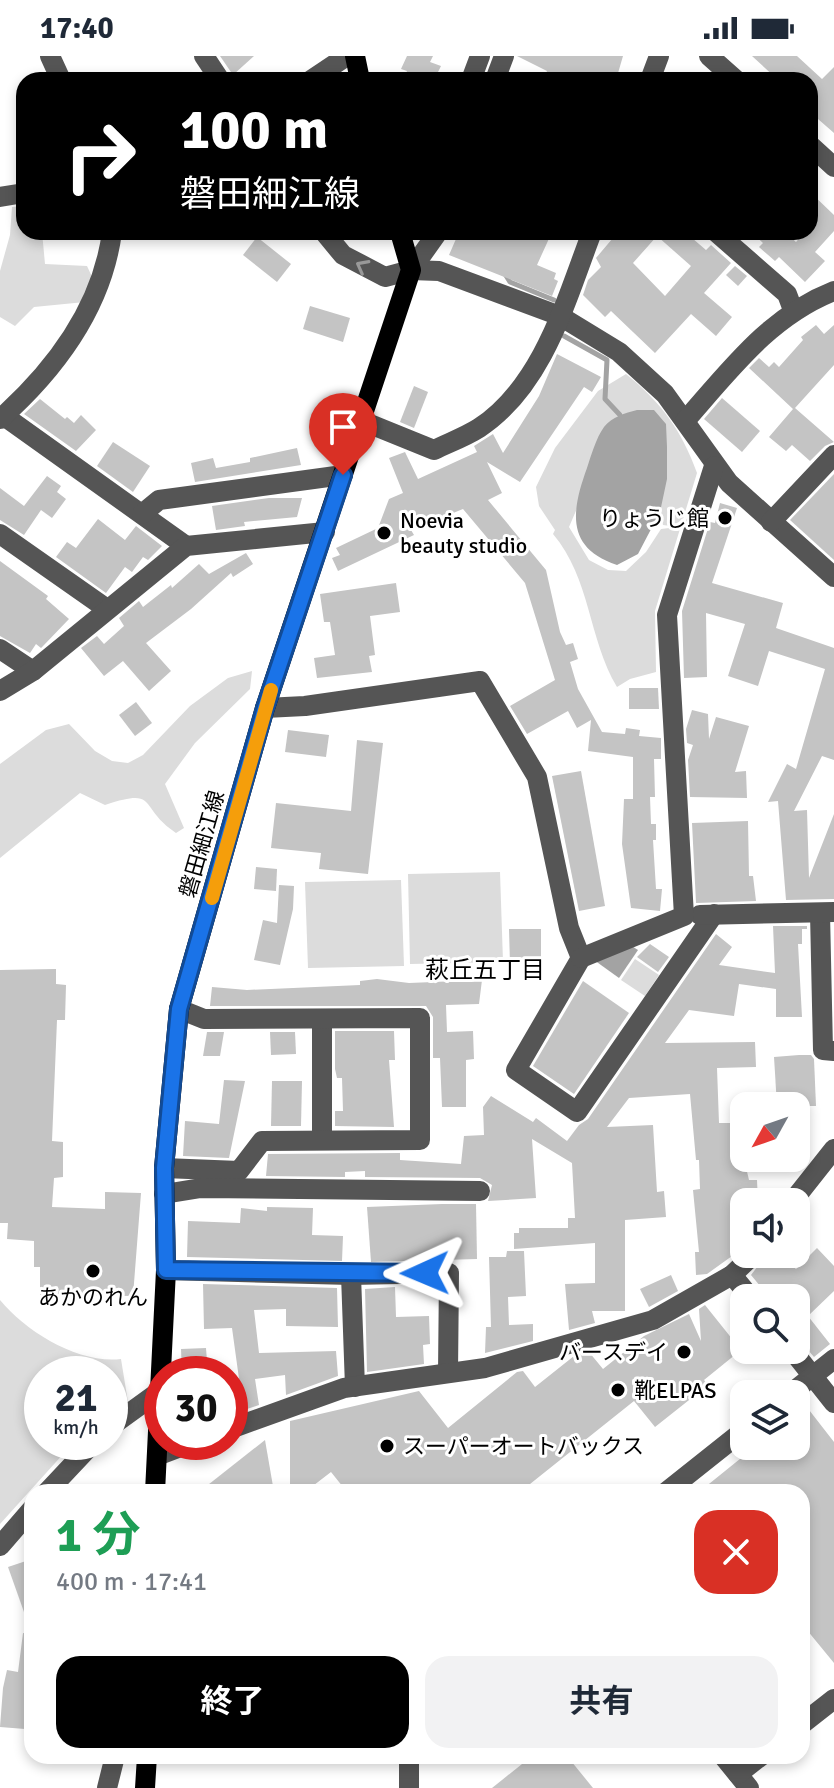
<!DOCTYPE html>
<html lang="ja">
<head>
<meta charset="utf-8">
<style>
  :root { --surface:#fff; --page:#f2f2f3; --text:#1f2937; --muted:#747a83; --accent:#000 }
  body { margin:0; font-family:Signika,"Noto Sans JP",sans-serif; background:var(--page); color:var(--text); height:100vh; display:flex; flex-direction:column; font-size:30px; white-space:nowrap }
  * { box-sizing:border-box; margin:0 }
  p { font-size:26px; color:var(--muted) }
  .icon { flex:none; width:44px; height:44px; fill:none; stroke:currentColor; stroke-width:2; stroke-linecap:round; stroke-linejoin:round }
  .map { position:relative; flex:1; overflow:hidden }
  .sheet { position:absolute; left:24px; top:1428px; width:786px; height:280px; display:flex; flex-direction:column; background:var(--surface); border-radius:24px; box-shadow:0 4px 12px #0003 }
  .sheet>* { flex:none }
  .top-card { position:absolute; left:16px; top:16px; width:802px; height:168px; border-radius:24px; box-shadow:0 4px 12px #0003; background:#000; color:#fff; overflow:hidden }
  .needle { width:52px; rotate:230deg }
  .fabs { position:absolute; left:730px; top:1036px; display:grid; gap:16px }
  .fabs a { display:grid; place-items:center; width:80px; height:80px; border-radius:16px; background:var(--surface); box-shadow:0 4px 12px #0003; font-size:40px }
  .speed { position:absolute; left:24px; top:1300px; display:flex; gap:16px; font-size:40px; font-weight:700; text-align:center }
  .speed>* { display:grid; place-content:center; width:104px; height:104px; border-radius:50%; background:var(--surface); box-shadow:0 4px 12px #0003; line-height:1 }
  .speed small { font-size:20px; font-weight:400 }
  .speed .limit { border:12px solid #d22; background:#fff; color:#111 }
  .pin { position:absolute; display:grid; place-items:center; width:68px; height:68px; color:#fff; margin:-82px -34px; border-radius:50% 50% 50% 0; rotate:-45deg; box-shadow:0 0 8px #0007 }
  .pin .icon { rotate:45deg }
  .me { position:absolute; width:88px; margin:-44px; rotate:269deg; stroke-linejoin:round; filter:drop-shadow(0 0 6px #0008) }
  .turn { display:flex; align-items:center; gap:28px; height:168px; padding:0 32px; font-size:36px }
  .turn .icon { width:104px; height:104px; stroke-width:2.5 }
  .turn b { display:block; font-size:56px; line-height:68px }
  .round { display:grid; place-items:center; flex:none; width:84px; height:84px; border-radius:24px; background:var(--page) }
  .summary { display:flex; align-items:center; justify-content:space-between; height:136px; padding:0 32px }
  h1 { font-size:48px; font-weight:700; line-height:60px; color:#1e9e55 }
  .action { display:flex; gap:16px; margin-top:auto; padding:16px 32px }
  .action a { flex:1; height:92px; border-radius:24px; background:var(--accent); color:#fff; font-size:32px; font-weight:700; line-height:92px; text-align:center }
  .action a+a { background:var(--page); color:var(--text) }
  .status { display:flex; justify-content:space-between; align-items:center; height:56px; padding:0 40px; background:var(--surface); direction:ltr }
  .status svg { height:22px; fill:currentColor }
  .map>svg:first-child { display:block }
  .green { fill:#dcdcdc; fill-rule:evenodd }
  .water { fill:#a3a3a3 }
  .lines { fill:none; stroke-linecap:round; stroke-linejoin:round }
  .stream { stroke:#a3a3a3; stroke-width:5 }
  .building { fill:#c4c4c4; fill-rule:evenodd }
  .minor { stroke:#555; stroke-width:20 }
  .major { stroke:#000; stroke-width:20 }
  .oneway { stroke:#999 }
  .route-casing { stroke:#114b97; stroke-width:20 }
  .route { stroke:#1a73e8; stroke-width:14 }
  .slow { stroke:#f59e0b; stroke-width:14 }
  .poi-dot { fill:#000; stroke:#fff; stroke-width:3 }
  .labels { text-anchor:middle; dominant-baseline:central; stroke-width:6; stroke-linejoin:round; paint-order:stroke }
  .poi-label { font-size:22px; fill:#000; stroke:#fff; text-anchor:start }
  .street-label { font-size:22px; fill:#000; stroke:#fff }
  .neighbourhood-label { font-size:24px; fill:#000; stroke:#fff }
</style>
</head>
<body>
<div class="status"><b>17:40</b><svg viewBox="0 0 49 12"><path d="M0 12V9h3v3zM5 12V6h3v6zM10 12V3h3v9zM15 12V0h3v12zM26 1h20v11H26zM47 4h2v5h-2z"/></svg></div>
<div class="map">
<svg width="834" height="1732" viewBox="0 0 834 1732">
  <rect width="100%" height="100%" fill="#fff"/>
  <!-- green -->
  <g class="green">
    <polygon points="24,150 24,176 42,176 45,208 87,210 94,225 85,246 34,251 15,270 0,261 0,215 10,179 12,151"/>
    <path d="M626,318C661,346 682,375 697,417L655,555L656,616L630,623L617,631C588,582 591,523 553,478L555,474L539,450L536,431L555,392L598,335ZM594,413L658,447L663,469L678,471L661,473L646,496L626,515L608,514L589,504L569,471Z"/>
    <path d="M252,615L250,633L195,687L165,728L184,772L176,777C137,751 160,731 105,749L80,737L0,802V708L46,674L69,668L95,695L112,705L128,707L143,699L190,650L228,622Z"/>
    <polygon points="500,816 503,906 410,908 408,818"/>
    <polygon points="401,824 404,910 308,912 305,826"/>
    <polygon points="635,903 659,919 645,940 621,924"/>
    <path d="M0,1244C26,1276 79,1308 121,1303L128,1346L110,1357V1318H42V1386H74L0,1468Z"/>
  </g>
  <!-- water -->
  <g class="water">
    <path d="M637,354H654L666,368L667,391V423L660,456L638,498L617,509C566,492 571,456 587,412C591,400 596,382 604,371C612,361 625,357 637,354Z"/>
    <polygon points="630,889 638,894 619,922 594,904"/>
  </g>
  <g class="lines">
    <!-- stream -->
    <g class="stream">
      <polyline points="505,218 510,226 554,244"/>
      <polyline points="564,280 607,304 605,343 620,359"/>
    </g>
  </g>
  <!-- building -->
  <g class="building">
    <polygon points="220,0 254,0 233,19"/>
    <polygon points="407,0 433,0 430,6 441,10 434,24 403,24 407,15 401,13"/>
    <polygon points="517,0 623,0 616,24 543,24 547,15"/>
    <polygon points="752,0 797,0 822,23 834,11 834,77 810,56 810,24 778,24"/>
    <polygon points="810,136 834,159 834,175 815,196 825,205 805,226 779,201 775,205 759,191 763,187 751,176 785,176 796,186 805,176 810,176"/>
    <polygon points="459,176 552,176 537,209 556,217 554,223 558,225 552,240 449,199"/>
    <path d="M618,176H685L706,194L711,189L731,207L704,237L732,261L716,280L691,258L655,297L611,255L605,261L583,239L588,224L601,211L596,202ZM657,180L691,210L665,240L633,207Z"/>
    <polygon points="257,181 291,208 277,226 243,199"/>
    <polygon points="735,210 747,220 738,230 726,219"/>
    <polygon points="310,250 350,262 343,286 303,273"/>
    <polygon points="816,269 824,278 834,269 834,309 795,352 834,386 825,390 810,405 792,389 786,395 769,381 793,353 749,312 759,302 769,311 774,306 779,311 803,284 801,281"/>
    <polygon points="557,298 601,321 592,336 584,331 520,426 487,406 502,437 488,444 546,514 560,576 566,589 573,587 578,603 570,606 578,633 602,676 625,678 626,672 640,674 639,680 661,682 661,703 654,703 655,741 650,741 651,768 656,768 656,784 653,784 656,833 662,833 660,855 631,852 622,788 624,743 633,743 633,701 588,695 591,664 577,672 568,655 527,678 510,650 555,624 525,527 463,453 411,474 414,479 338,515 332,502 340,499 336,492 378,472 389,443 403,437 389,402 405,396 418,423 477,396 474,390 493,378 503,397 539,340"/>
    <polygon points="414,330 428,336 414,372 400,366"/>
    <polygon points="722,342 760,375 742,396 704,363"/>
    <polygon points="40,343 65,363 67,361 74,367 81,359 96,374 76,395 24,358"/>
    <polygon points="113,386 150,410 133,436 97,410"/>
    <polygon points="297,392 301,409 195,426 191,407 213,402 216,412 250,406 250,402"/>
    <polygon points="834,418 834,504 790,464"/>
    <polygon points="47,420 61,430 57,436 66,443 52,462 41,454 24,479 0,464 0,432 24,450"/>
    <polygon points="269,442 302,442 297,461 244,466 245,470 216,474 212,450"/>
    <polygon points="720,447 737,452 712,527 783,547 776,572 834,592 834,704 822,700 794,755 807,754 809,822 834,758 834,843 786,844 778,745 768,746 787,708 796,713 825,613 769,595 758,630 728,620 745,568 706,557 707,621 684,622 682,555 710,466 715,467"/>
    <polygon points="98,463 125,484 136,470 162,490 148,504 143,501 132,516 125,511 106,537 56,501 67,486 76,492"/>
    <polygon points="246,497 253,508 233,521 231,517 191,553 146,587 171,615 149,635 123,605 104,620 81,592 97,580 104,588 124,570 119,562 139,545 143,551 171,529 172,532 199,508 209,518"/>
    <polygon points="0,505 48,540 46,543 69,563 44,589 41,592 36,588 30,597 0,580"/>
    <polygon points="396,527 400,556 370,560 375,599 369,600 372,616 317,622 314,602 335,599 330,566 324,566 320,538"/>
    <polygon points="629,632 658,632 659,653 629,653"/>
    <polygon points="136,646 152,667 135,680 119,659"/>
    <polygon points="692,654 708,658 709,683 716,661 749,670 735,716 746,715 747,742 690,741 688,704 693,689 687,687 686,673"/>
    <polygon points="288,674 329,679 326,701 285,696"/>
    <polygon points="357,684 383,687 368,818 319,813 321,797 271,792 276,747 351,755"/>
    <polygon points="581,715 605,850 579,855 552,720"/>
    <polygon points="748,765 749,820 753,820 756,845 696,847 692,767"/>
    <polygon points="256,811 277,813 276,835 254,833"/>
    <polygon points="279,829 294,830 293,853 280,909 254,904 263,864 277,867"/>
    <polygon points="773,870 807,870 807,873 802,873 802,888 798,888 802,961 776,961 776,933 739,928 734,960 689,954 665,987 755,986 756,1011 717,1012 719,1067 744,1067 744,1103 749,1124 757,1124 758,1146 744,1146 744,1176 738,1178 739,1195 707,1218 696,1219 695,1196 699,1196 693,1134 700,1133 699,1104 696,1104 690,1038 629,1042 607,1071 653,1069 657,1136 664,1135 666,1161 625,1164 625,1255 592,1255 595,1267 569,1274 565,1228 595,1227 595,1187 514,1193 514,1177 519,1177 519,1172 568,1172 568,1162 575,1162 572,1107 532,1083 536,1142 488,1145 492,1129 480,1122 365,1121 365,1115 345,1116 345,1121 266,1120 268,1098 400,1097 400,1104 461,1108 464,1080 484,1079 483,1051 491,1040 533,1066 536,1062 567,1085 579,1069 588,1063 716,878 732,891 719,909 775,917"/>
    <polygon points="509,873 541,873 541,908 510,908"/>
    <polygon points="650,888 669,901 658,916 637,901"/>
    <polygon points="56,913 56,928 66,929 65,964 57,964 52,1085 63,1086 63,1121 54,1122 52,1151 105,1153 105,1136 141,1137 133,1240 40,1239 40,1211 34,1211 34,1185 7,1183 8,1167 0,1167 0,914"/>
    <polygon points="377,923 409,927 482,924 479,948 446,949 447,976 473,975 474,1003 466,1004 466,1051 442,1051 440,1002 433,1002 433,961 426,950 210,950 212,931 247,934 360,929 360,925"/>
    <polygon points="583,925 629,957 574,1038 533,1010"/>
    <polygon points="335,975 394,975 395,1004 389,1004 394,1071 335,1070 335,1055 343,1055 342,1022 337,1022 335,1013"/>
    <polygon points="207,976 224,976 220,1000 203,1000"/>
    <polygon points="270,976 295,976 296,998 271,999"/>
    <polygon points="799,999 811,999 814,1003 816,1050 777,1050 774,1001"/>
    <polygon points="224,1024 245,1025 229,1102 183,1100 185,1065 219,1068"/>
    <polygon points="272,1025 302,1025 301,1070 271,1070"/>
    <polygon points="442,1148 476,1148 477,1203 371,1206 367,1151"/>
    <polygon points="267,1151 313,1152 312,1179 343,1180 342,1205 187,1201 188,1165 240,1167 241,1152 267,1155"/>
    <polygon points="817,1192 834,1210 834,1235 808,1260 830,1288 814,1301 796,1280 796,1242 770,1242 751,1219 767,1198 781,1198 796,1213"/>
    <polygon points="507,1195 524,1195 526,1240 508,1241 509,1269 533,1268 533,1285 485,1297 486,1271 491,1271 489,1201 506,1201"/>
    <polygon points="671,1219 678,1235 649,1251 640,1233"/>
    <polygon points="203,1228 337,1232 338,1271 286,1270 286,1253 254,1254 259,1297 336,1295 338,1320 286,1339 285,1319 255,1323 259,1349 238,1356 234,1331 240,1330 232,1272 204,1273"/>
    <polygon points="395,1231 396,1261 429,1260 430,1288 423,1289 424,1308 367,1316 365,1233"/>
    <polygon points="705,1249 741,1294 704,1324 708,1329 655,1371 634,1345 520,1436 347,1436 331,1416 305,1436 290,1436 290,1365 419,1335 448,1372 517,1316 523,1315 535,1331 574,1300 589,1296 603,1313 644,1280 689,1258 701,1285 699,1253"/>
    <polygon points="206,1292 208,1318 182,1318 181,1293"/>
    <polygon points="806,1350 834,1386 834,1607 802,1568 802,1436 699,1436 756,1390 796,1390 796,1358"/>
    <polygon points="265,1384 274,1436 199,1436"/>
    <polygon points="32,1503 32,1572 30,1573 8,1511"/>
    <polygon points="23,1577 32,1578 32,1625 27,1633 25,1673 0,1671 3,1632 7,1614 18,1616"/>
    <polygon points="532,1700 567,1700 593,1732 492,1732"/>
  </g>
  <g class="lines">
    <!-- minor -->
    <g class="minor">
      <polyline points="50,0 61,24"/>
      <polyline points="204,0 220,24"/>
      <polyline points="709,0 736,24"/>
      <polyline points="311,24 347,0"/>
      <polyline points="471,24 480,0"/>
      <polyline points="495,24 504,0"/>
      <polyline points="650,24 659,0"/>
      <polyline points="810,89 834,111"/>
      <polyline points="0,141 24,137"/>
      <polyline points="324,176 343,199 385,221 411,214 439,215 560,260 619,296 665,338 729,427 834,521"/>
      <polyline points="716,176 787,238 793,254"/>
      <polyline points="411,214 438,176"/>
      <polyline points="4,360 186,490"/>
      <path d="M0,363C56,313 102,252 112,176"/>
      <path d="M360,364L434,394C448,387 465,381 479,372C543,330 566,244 592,176"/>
      <path d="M685,365C730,314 770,260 834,235"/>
      <polyline points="142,458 159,444 343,419"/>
      <polyline points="771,466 834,399"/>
      <polyline points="0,478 107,553"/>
      <polyline points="0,593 33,615"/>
      <polyline points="0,635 33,615 186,490 325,476"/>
      <polyline points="265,652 305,650 480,625 537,721 569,872 581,902 516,1014 577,1056 714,858"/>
      <polyline points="820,857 823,994 834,995"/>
      <polyline points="700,859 834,856"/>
      <polyline points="581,902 684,860 667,559 714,410"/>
      <polyline points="322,1084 322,964"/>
      <polyline points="164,1112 239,1115 262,1085 420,1084 420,962 204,963 179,953"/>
      <polyline points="164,1138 201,1132 480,1135"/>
      <polyline points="792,1146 834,1093"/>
      <polyline points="166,1214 351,1219 449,1217 448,1317"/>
      <polyline points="351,1219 355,1331"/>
      <polyline points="732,1219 751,1242"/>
      <polyline points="792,1294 834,1347"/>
      <polyline points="790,1338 834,1303"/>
      <polyline points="110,1371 157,1337"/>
      <polyline points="230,1373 344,1332 485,1312 653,1264 732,1219 754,1198"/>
      <polyline points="157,1400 194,1386"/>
      <polyline points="47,1436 94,1386"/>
      <polyline points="666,1436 744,1374"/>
      <polyline points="0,1490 32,1453"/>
      <polyline points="802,1668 834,1643"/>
      <polyline points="409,1700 409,1732"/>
      <polyline points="723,1700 749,1732"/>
      <polyline points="738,1718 761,1700"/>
      <polyline points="107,1732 115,1700"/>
    </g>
    <!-- major -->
    <g class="major">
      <polyline points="355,0 360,24"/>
      <polyline points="155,1436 166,1214 164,1112 179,953 265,652 411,214 400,176"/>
      <polyline points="145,1732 147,1700"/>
    </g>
  </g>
  <!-- one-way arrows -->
  <defs><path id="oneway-chevron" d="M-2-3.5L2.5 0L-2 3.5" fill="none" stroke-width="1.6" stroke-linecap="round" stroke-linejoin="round" transform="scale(2)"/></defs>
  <use class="oneway" href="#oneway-chevron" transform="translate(362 210) rotate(-152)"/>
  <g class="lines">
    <defs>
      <polyline id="route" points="343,419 265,652 179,953 164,1112 166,1214 425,1217"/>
    </defs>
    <!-- route casing -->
    <use href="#route" class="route-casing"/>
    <!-- route -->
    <use href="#route" class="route"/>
    <!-- slow -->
    <polyline class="slow" points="212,842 271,634"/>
  </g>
  <!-- markers -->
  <g class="poi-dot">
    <circle cx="725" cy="462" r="8"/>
    <circle cx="384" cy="477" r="8"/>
    <circle cx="93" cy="1215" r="8"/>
    <circle cx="684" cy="1296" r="8"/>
    <circle cx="618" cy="1334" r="8"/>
    <circle cx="387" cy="1390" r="8"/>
  </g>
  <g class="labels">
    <!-- poi labels -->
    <g class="poi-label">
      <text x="709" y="462" text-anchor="end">りょうじ館</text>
      <text x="400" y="464">Noevia<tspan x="400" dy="25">beauty studio</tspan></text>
      <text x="93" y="1241" text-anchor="middle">あかのれん</text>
      <text x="668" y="1296" text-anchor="end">バースデイ</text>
      <text x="634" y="1334">靴ELPAS</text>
      <text x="403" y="1390">スーパーオートバックス</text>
    </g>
    <!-- street labels -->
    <g class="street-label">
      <text transform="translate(202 788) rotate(-74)">磐田細江線</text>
    </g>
    <!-- neighbourhood labels -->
    <g class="neighbourhood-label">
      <text x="485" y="914">萩丘五丁目</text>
    </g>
  </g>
</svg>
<div class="fabs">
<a><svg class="needle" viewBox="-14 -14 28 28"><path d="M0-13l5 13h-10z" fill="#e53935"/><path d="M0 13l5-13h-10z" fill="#747a83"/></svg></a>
<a><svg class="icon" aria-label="sound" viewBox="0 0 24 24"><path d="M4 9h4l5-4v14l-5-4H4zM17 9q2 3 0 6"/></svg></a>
<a><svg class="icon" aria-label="search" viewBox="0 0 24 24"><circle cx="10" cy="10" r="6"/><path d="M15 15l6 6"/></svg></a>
<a><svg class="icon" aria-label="layers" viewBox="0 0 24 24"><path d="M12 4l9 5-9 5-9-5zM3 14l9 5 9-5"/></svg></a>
</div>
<div class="speed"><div>21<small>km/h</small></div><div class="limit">30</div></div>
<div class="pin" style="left:343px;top:419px;background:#d93025"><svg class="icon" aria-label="arrive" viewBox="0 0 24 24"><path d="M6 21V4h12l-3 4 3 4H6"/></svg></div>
<svg class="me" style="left:425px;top:1217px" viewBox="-20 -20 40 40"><path d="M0-17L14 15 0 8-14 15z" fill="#1a73e8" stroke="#fff" stroke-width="4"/></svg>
<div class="top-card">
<div class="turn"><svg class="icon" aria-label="right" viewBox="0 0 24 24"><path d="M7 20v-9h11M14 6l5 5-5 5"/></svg><div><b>100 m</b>磐田細江線</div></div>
</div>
<section class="sheet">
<div class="summary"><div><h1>1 分</h1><p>400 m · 17:41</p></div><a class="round" style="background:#d93025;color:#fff"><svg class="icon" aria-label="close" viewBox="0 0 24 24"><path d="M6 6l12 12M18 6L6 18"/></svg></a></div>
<div class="action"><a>終了</a><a>共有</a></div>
</section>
</div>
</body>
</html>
